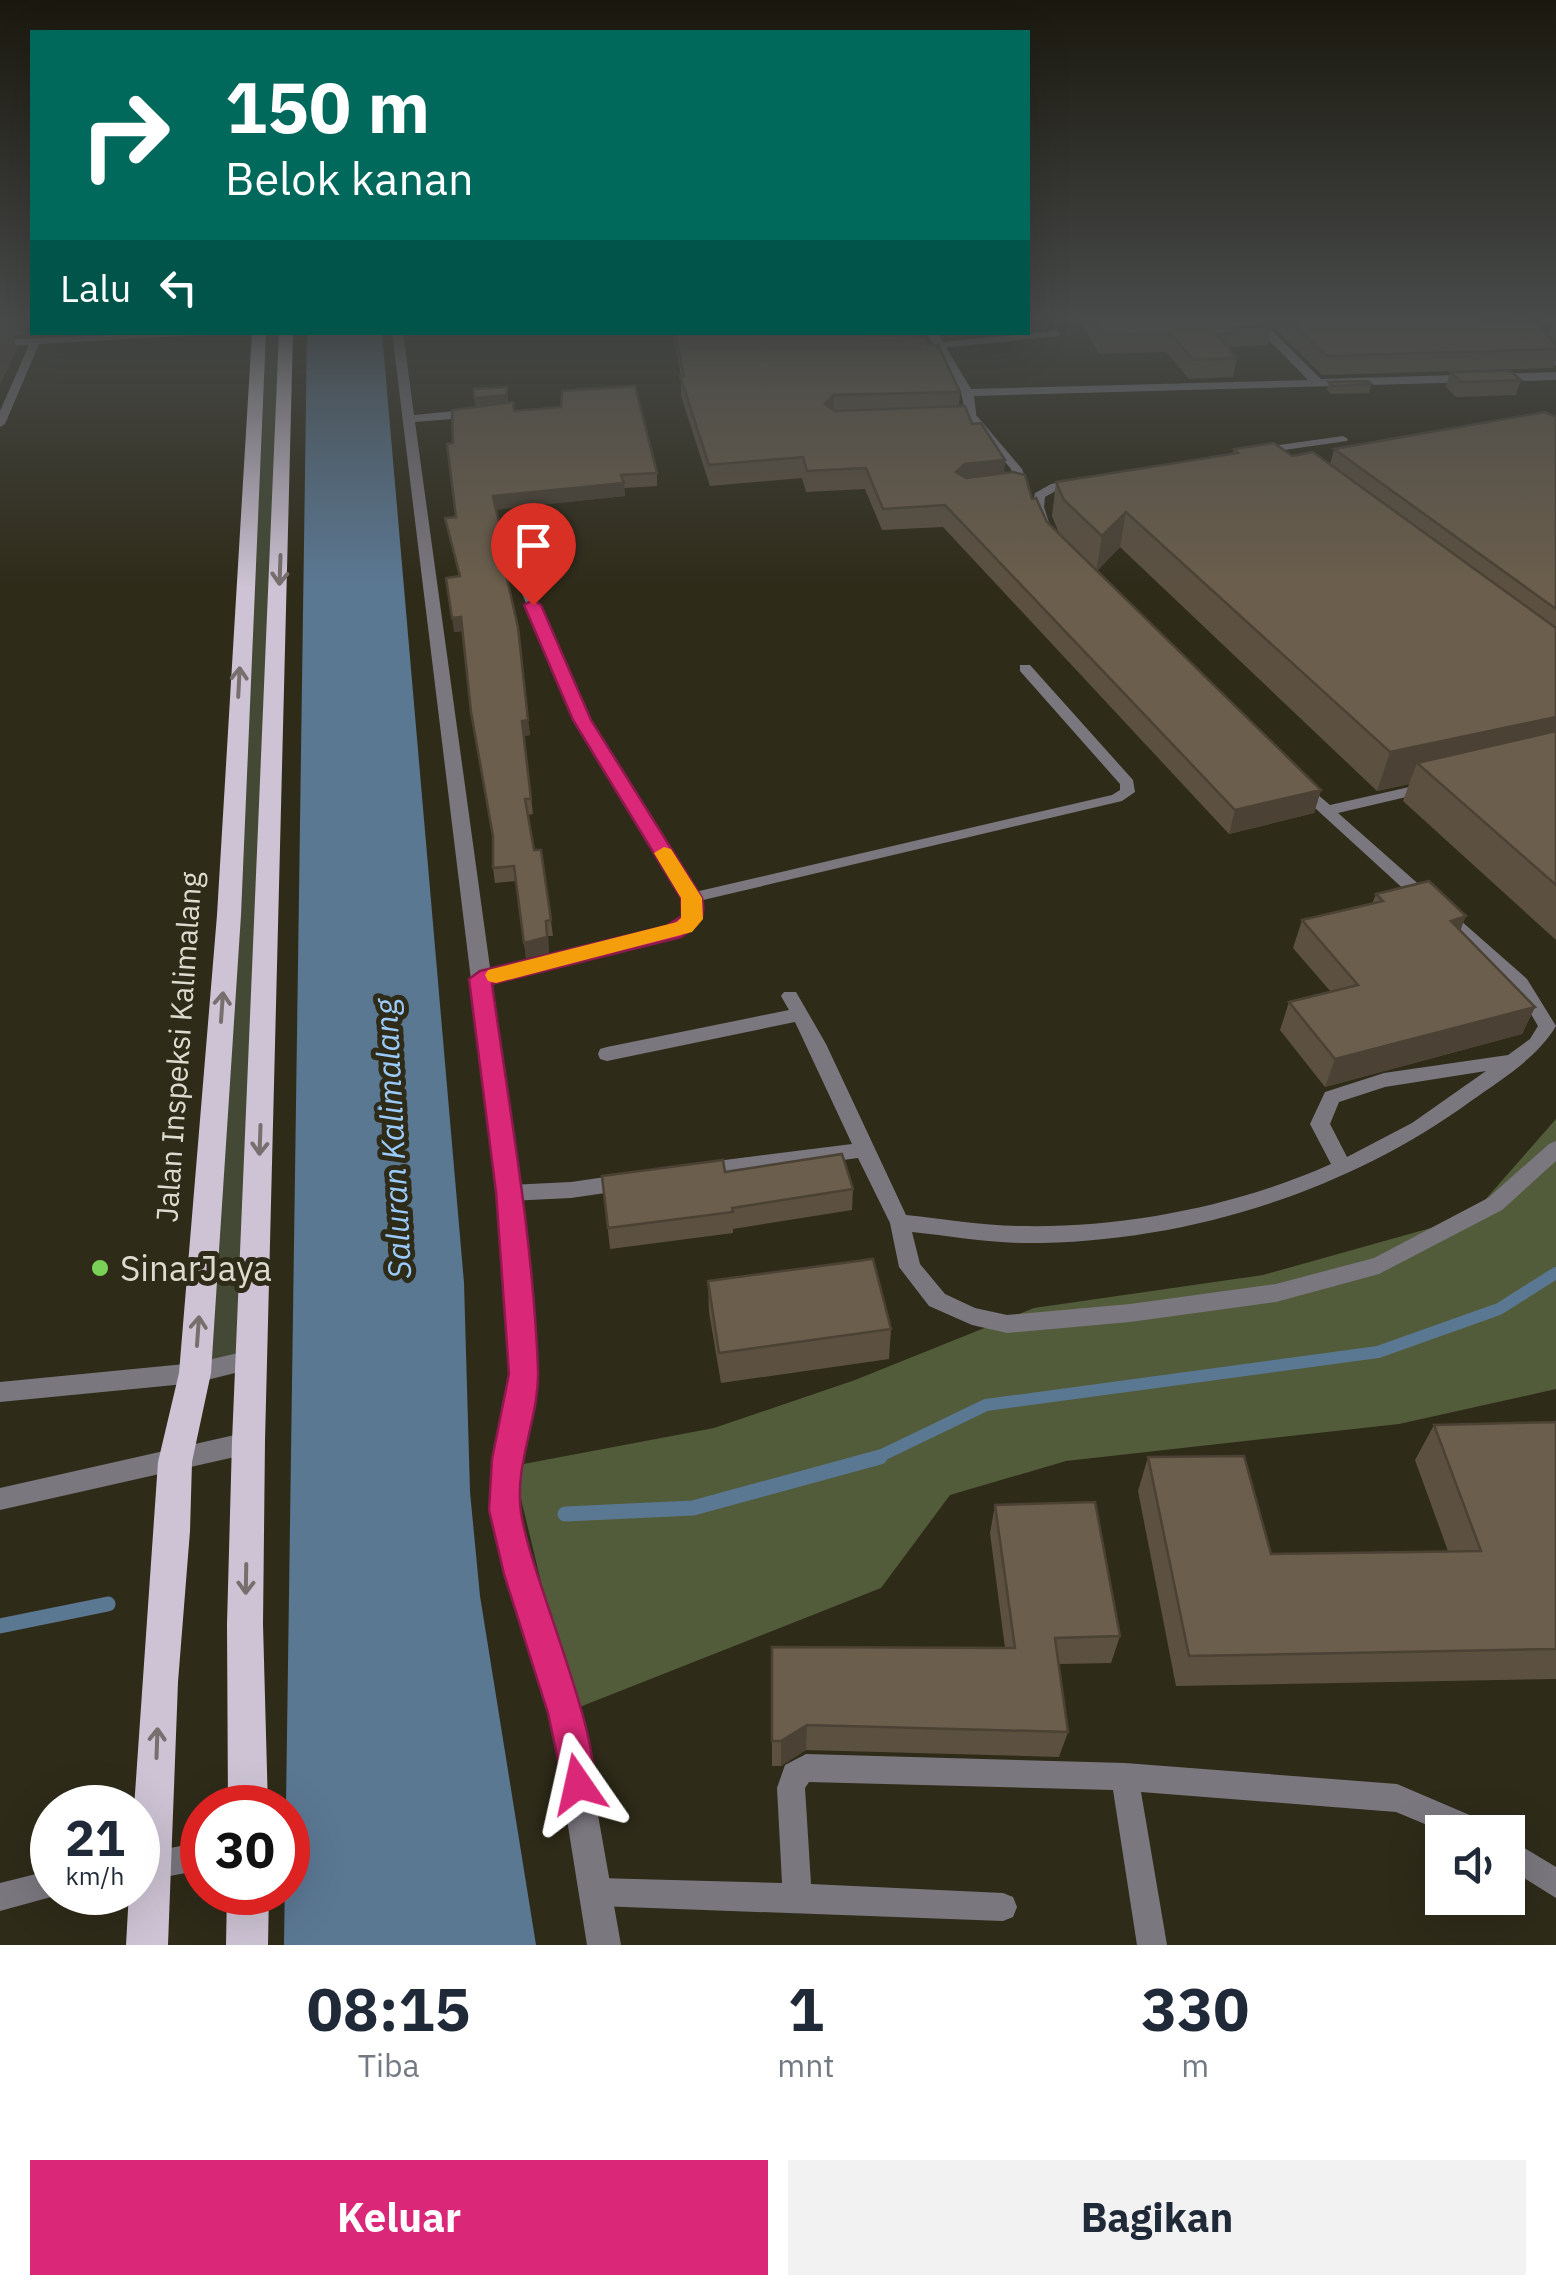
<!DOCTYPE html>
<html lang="id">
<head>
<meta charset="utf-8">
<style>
  :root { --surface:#fff; --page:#f2f2f3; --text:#1f2937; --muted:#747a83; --accent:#db2777 }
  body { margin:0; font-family:"IBM Plex Sans",sans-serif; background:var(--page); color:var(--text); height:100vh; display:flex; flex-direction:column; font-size:38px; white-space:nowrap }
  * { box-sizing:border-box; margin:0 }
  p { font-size:32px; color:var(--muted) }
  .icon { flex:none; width:55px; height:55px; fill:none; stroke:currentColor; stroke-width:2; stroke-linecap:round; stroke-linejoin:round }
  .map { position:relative; height:1945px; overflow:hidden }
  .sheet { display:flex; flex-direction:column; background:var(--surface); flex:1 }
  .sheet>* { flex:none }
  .banner { position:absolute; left:30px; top:30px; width:1000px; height:305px; border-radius:0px; box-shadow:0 10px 40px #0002; background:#00695c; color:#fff; overflow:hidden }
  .fabs { position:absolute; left:1425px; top:1815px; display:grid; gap:20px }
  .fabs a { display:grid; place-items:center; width:100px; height:100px; border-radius:0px; background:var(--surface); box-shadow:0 10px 40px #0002; font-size:50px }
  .speed { position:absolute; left:30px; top:1785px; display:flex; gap:20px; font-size:50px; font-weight:700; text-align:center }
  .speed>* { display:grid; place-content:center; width:130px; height:130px; border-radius:50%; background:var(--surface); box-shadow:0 10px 40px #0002; line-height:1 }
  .speed small { font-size:25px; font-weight:400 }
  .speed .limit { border:15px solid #d22; background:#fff; color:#111 }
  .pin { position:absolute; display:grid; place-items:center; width:85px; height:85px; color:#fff; margin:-102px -42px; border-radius:50% 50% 50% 0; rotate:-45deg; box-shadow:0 0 10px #0007 }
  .pin .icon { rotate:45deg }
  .me { position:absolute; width:110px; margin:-55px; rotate:349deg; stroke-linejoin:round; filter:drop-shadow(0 0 8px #0008) }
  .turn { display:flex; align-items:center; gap:35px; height:210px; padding:0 30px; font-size:45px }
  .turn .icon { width:130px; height:130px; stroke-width:2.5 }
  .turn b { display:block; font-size:70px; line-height:85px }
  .then { display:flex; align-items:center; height:95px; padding:0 30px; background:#0003; gap:20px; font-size:38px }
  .eta { display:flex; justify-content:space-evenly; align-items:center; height:170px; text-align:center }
  .eta b { font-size:60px; font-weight:700; line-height:70px }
  .cta { display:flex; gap:20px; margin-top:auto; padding:20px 30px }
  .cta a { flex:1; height:115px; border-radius:0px; background:var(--accent); color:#fff; font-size:40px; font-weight:700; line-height:115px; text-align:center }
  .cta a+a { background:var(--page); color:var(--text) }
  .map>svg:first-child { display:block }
  .green { fill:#434935 }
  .forest { fill:#525c3a }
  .water { fill:#5b7893 }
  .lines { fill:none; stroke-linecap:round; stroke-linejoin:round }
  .stream-far1 { stroke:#5b7893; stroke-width:12 }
  .stream { stroke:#5b7893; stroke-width:15 }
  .service { fill:#7b777f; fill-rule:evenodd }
  .minor { fill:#7b777f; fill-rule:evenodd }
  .primary { fill:#cdc3d4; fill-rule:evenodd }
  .wall { fill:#5c5141 }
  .shaded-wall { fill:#4b4235 }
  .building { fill:#6b5e4c; stroke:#4b4235; stroke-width:2.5 }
  .oneway { stroke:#766f6d }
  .route { fill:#db2777; stroke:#8e194d; stroke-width:2.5 }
  .slow { fill:#f59e0b }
  .poi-dot { fill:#79d157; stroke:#2f2b19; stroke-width:4 }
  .labels { text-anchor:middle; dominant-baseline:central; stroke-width:10; stroke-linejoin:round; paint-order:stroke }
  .street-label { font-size:30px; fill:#dddbcf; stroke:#2f2b19 }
  .water-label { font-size:32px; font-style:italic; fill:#9acbfa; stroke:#2f2b19 }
  .near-poi-label { font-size:35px; fill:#dddbcf; stroke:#2f2b19; text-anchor:start }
</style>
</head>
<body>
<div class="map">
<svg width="1556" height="1945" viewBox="0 0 1556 1945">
  <rect width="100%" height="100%" fill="#2f2b19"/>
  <!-- green -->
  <polygon class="green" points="259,333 286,333 251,1359 195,1373"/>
  <!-- forest -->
  <polygon class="forest" points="1556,1119 1556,1389 1399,1424 1066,1461 950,1495 881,1588 572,1710 513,1466 714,1428 855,1380 1034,1308 1263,1275 1470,1217"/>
  <!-- water -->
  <polygon class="water" points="307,333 382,333 464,1283 470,1492 480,1596 536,1945 284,1945"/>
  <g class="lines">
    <!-- stream-far1 -->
    <polyline class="stream-far1" points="874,1459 986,1405 1378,1352 1499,1309 1556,1273"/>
    <!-- stream -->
    <g class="stream">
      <polyline points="565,1514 693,1508 880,1457"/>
      <polyline points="0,1626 108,1604"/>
    </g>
    <!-- service -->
    <g class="service">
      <polygon points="1511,315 1521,315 1556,357 1556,366"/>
      <polygon points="1056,331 1061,334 1059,336 941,348 936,345 941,342"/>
      <polygon points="172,332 255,332 39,344 5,424 0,427 0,411 29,345 0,346 0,340"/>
      <polygon points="969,416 977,416 1022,469 1025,477 1009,489 999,487 1013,476 1011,469 968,418"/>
      <polygon points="1343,436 1348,439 1347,441 1257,454 1251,451 1257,448"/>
      <polygon points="1078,478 1084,481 1082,483 1059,489 1045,497 1044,507 1050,526 1040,529 1032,507 1035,493 1051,484"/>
      <polygon points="503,540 513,543 589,721 695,892 1112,795 1120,790 1120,784 1020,671 1020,665 1030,665 1133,780 1135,792 1122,801 699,901 700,919 679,936 480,985 474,983 471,979 474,975 667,928 683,917 683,898 575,721 501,543"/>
      <polygon points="1300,782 1305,784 1330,805 1427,783 1432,785 1435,788 1432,791 1338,813 1432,896 1434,900 1432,904 1420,904 1292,787"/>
      <path d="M1446,911L1452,913L1527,979L1556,1026C1536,1059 1502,1079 1471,1101C1345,1193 1183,1243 1027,1243C988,1243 950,1236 912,1232L920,1264L945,1294L975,1308L1007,1315L1130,1304L1276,1284L1374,1258L1488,1198L1549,1144L1556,1141V1161L1502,1210L1379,1274L1276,1302L1130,1322L1007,1333L972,1325L929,1306L899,1267L890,1223L858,1158L701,1179L694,1176L691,1171L694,1166L701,1163L852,1144L795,1022L607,1061L600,1059L598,1054L600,1049L607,1047L789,1010L781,996L784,992H796L826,1044L906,1215C945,1219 983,1226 1022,1226C1124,1228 1237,1206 1331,1164L1310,1124L1325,1092L1384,1073L1508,1055L1530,1039L1538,1026L1515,987L1440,921L1438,917L1440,913ZM1486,1071L1412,1123L1347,1157L1330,1124L1339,1102L1385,1087Z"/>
      <polygon points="626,1174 633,1176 636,1182 633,1188 626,1190 571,1198 509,1201 502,1199 499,1193 502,1187 509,1185 571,1182"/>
      <polygon points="251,1350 259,1353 262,1360 259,1367 195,1383 0,1402 0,1382 195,1363"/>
      <polygon points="248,1432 256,1436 260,1443 256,1450 248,1454 0,1510 0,1488"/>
      <polygon points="806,1754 1125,1763 1397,1784 1486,1822 1490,1832 1444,1832 1396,1812 1141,1792 1167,1945 1137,1945 1113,1790 809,1782 805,1788 811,1884 1003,1893 1013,1897 1017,1907 1013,1917 1003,1921 598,1906 588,1902 584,1892 588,1882 598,1878 782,1883 777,1788 785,1765"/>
      <polygon points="1508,1838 1556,1867 1556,1898 1508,1868"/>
      <polygon points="202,1842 202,1870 138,1882 138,1854"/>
      <polygon points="52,1870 52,1892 62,1894 0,1911 0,1883"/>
    </g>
    <!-- minor -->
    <g class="minor">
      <polygon points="1250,317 1258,317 1321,379 1556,372 1556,380 974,396 977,421 946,423 940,419 946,415 966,415 961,393 926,332 937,332 971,389 1308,380 1250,321"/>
      <polygon points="392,332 403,332 414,415 475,409 481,413 475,417 415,422 521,1193 537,1374 520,1459 519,1510 534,1574 580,1713 621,1945 587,1945 550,1713 506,1574 491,1510 494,1459 511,1374 497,1193"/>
      <polygon points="872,332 905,332 875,338 869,335"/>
    </g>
    <!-- primary -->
    <g class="primary">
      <polygon points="252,332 266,332 241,915 211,1373 192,1462 190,1531 178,1682 168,1945 126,1945 129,1892 138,1892 138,1808 134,1808 158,1462 179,1373 217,915"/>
      <polygon points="279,332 293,332 265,1441 263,1624 268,1808 228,1808 227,1624 232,1441"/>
      <polygon points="227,1892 269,1892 268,1945 226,1945"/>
    </g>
  </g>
  <!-- wall -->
  <g class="wall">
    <polygon points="0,315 32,315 32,326 28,327 24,335 13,336 17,349 0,384"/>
    <polygon points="1077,315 1261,315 1272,326 1268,345 1230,347 1229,349 1237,358 1233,377 1189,379 1166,352 1099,354"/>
    <polygon points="1261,315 1475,315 1485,322 1548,336 1552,324 1545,315 1556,315 1556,360 1553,368 1322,375"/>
    <polygon points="673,332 864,332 864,335 928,345 960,392 959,406 972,424 1005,460 1004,473 1032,499 1047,522 1059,533 1052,516 1056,482 1233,453 1234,449 1292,456 1330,465 1334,449 1556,417 1556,940 1403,801 1409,784 1377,791 1120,547 1097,571 1321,790 1314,813 1229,834 943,527 882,530 865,489 806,492 802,478 710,486 681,396 681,376"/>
    <polygon points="1450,372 1521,380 1516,395 1456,397 1446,387"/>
    <polygon points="1329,382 1371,384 1369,393 1331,394 1327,390"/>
    <polygon points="507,387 508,403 514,411 657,473 657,486 624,488 625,496 496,509 501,537 498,543 530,735 524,736 533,814 528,815 534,850 541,850 553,936 548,936 549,953 526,958 516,881 495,883 493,868 493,838 462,631 454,632 459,576 445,518 456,517 453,443 503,404 476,406 474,398"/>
    <polygon points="1376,894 1461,931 1535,1007 1522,1034 1325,1087 1280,1030 1289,1002 1331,992 1293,948 1302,920 1372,904"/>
    <polygon points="725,1172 853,1189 852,1210 733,1229 733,1233 610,1249 602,1176"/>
    <polygon points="708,1281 891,1329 889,1359 721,1383 709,1312"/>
    <polygon points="1556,1422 1556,1679 1176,1686 1138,1491 1148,1457 1271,1554 1448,1551 1415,1460 1434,1425"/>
    <polygon points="995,1505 1120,1636 1111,1663 1058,1664 1068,1732 1059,1757 806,1750 781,1766 772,1766 772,1647 1005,1648 990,1533"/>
  </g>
  <!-- shaded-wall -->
  <g class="shaded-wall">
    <polygon points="18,315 32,315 32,326 28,327 24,335"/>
    <polygon points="7,318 17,349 0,384 0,331"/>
    <polygon points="507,395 508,403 476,406 474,398"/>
    <polygon points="834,395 834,415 825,404"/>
    <polygon points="1005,460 1003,480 964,485 956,472 965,464"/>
    <polygon points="624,483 625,496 495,510 493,496"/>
    <polygon points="1126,512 1120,547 1096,572 1102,536"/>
    <polygon points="499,523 501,537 498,544 496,531"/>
    <polygon points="461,617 463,631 454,632 452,618"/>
    <polygon points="518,627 530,735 524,736 533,814 522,721"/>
    <polygon points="1556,717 1556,752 1417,763 1409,784 1377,791 1390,752"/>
    <polygon points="1321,790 1314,813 1229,834 1235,810"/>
    <polygon points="1466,916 1455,944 1451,921"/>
    <polygon points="546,921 549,953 526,958 524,943"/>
    <polygon points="1535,1007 1522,1034 1325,1087 1335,1059"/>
    <polygon points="807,1725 806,1750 781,1766 781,1741"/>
  </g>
  <!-- building -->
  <g class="building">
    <polygon points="1090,315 1261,315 1272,326 1228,328 1232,334 1216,334 1237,358 1193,360 1170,333 1102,335"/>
    <polygon points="1285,315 1475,315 1485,322 1535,322 1556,345 1556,349 1327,356"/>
    <polygon points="0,318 7,318 0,331"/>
    <polygon points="675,332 864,332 864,335 925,337 928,345 938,345 960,392 834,395 825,404 835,411 965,406 972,424 981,423 1005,460 965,464 956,472 966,478 1013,472 1025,475 1032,499 1036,498 1047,522 1321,790 1235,810 945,505 883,509 866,468 807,471 803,457 709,465 680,376 684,376"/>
    <polygon points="1510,371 1521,380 1461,382 1450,372"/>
    <polygon points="1368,381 1371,384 1333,386 1329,382"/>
    <polygon points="635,386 657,473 621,475 624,483 493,496 499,523 496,531 518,627 528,720 522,721 531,799 525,799 534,850 541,850 551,920 546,921 547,937 524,943 514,866 493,868 493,836 471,712 461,617 452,618 446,578 460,576 445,518 456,517 447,444 453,443 452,410 513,402 514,411 561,407 562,391"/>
    <polygon points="507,387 507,395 474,398 474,389"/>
    <polygon points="1545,412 1556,417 1556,609 1334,449"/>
    <polygon points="1274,443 1292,456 1313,452 1556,628 1556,717 1390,752 1126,512 1102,536 1064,500 1056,482 1238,453 1234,449"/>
    <polygon points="1556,731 1556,885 1417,763"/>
    <polygon points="1429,881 1466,916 1451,921 1535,1007 1335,1059 1289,1002 1358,985 1302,920 1383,901 1376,894"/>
    <polygon points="842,1154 853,1189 732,1208 733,1212 608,1228 602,1176 723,1160 725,1172"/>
    <polygon points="873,1259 891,1329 719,1353 708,1281"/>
    <polygon points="1556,1422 1556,1649 1189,1656 1148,1457 1244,1456 1271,1554 1481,1551 1434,1425"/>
    <polygon points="1095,1502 1120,1636 1055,1638 1068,1732 807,1725 781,1741 772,1741 772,1647 1015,1648 995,1505"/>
  </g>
  <!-- one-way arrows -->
  <defs><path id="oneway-shaft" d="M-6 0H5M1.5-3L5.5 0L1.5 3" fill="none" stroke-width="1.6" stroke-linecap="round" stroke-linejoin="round" transform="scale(2.5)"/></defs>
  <g class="oneway">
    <use href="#oneway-shaft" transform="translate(280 570) rotate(92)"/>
    <use href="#oneway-shaft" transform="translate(239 682) rotate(-87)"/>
    <use href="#oneway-shaft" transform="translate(222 1007) rotate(-86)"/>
    <use href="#oneway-shaft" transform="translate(260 1140) rotate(92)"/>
    <use href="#oneway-shaft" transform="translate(198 1331) rotate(-86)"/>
    <use href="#oneway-shaft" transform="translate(246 1579) rotate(91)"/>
    <use href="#oneway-shaft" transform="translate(157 1743) rotate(-88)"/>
  </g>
  <!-- sky -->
  <linearGradient id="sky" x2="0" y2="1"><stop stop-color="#1a180e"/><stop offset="0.54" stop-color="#474a49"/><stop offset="1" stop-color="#474a49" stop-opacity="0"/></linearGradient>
  <rect width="1556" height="587" fill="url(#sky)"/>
  <!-- route -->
  <path class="route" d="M533,600L541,605L591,720L702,898C707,919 698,926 681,937L492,984C510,1112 533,1240 538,1369C540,1417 514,1463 521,1512C529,1574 610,1751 591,1797L578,1802L566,1797L548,1713L504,1574L489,1510L492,1459L509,1374L496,1192L469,979L480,971L666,926L682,916L681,898L573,720L524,605Z"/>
  <!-- slow -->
  <polygon class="slow" points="664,847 671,849 702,898 703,919 692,932 496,983 488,981 485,975 488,970 677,922 681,918 681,898 654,853"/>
  <!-- markers -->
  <circle class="poi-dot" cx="100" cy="1268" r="10"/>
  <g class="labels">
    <!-- street labels -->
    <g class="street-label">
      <text transform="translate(178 1047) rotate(-86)">Jalan Inspeksi Kalimalang</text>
    </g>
    <!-- water labels -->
    <g class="water-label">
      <text transform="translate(392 1139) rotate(-93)">Saluran Kalimalang</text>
    </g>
    <!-- near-poi labels -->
    <g class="near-poi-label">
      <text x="120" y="1268">SinarJaya</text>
    </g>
  </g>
</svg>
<div class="fabs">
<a><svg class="icon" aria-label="sound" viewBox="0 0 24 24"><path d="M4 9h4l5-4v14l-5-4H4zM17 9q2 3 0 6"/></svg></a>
</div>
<div class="speed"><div>21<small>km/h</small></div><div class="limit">30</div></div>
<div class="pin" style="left:533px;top:605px;background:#d93025"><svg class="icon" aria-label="arrive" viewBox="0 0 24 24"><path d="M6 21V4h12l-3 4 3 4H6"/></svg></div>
<svg class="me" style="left:578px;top:1784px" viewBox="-20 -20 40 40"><path d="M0-17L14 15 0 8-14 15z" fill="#db2777" stroke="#fff" stroke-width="4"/></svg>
<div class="banner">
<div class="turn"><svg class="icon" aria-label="right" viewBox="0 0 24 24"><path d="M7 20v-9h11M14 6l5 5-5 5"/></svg><div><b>150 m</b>Belok kanan</div></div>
<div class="then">Lalu<svg class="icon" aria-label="left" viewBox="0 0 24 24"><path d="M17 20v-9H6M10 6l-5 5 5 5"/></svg></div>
</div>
</div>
<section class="sheet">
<div class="eta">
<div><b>08:15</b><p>Tiba</p></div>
<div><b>1</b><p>mnt</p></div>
<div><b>330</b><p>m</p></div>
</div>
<div class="cta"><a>Keluar</a><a>Bagikan</a></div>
</section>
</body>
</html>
